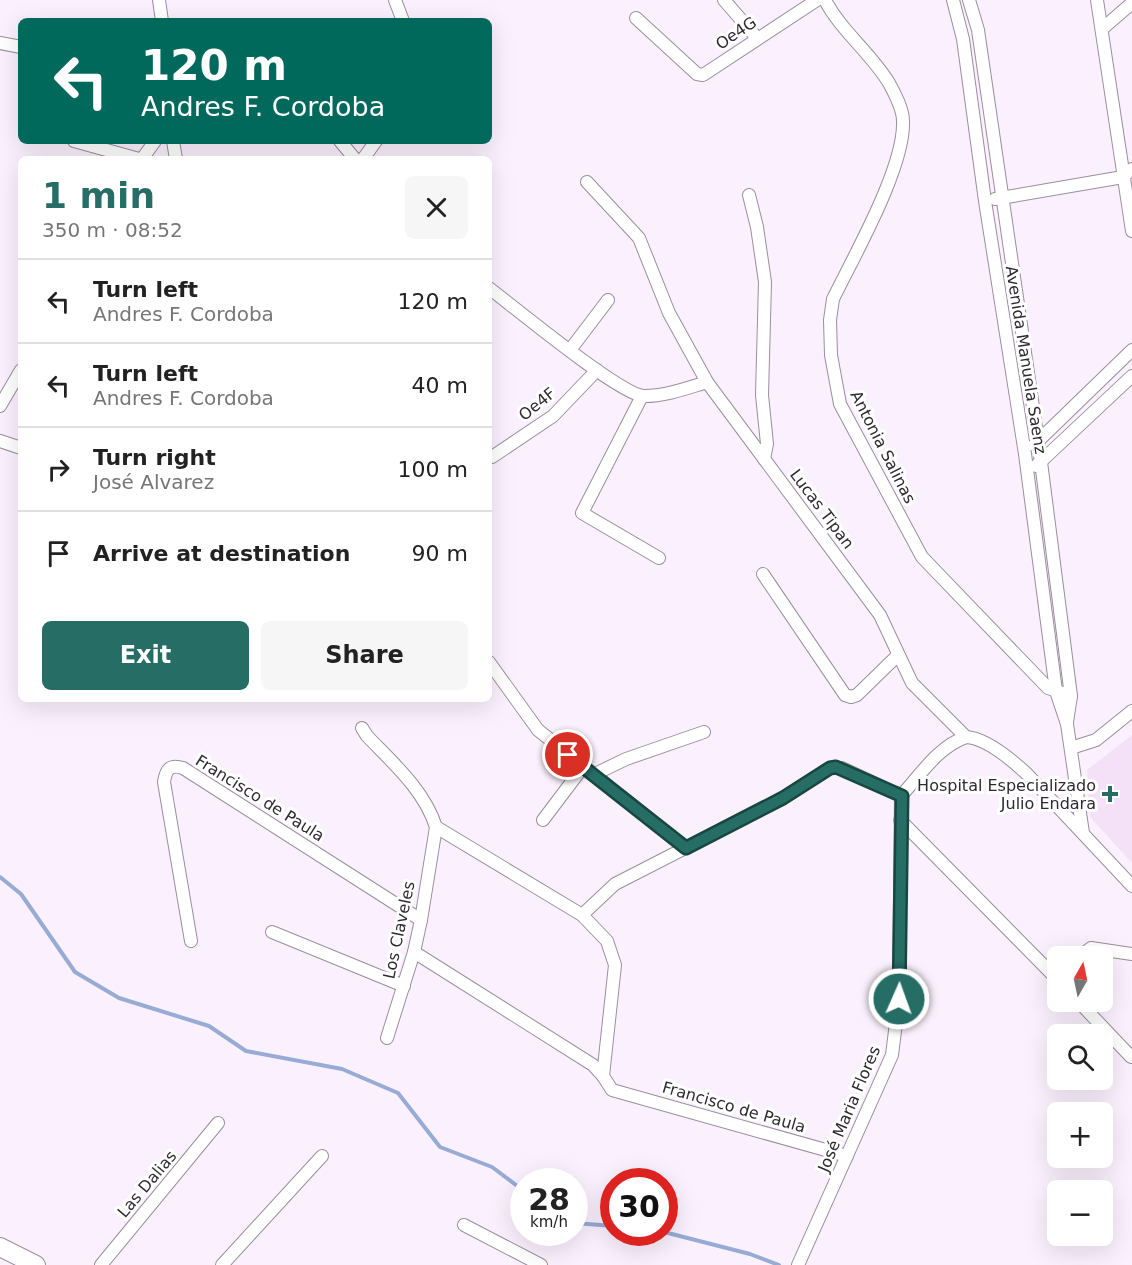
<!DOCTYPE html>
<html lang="en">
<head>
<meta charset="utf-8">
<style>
  :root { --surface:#fff; --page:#f6f6f6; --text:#222; --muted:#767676; --line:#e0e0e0; --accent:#256d65 }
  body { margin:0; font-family:"DejaVu Sans",sans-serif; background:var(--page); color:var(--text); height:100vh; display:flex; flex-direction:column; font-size:22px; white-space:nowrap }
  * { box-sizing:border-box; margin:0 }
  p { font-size:20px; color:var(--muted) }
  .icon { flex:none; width:33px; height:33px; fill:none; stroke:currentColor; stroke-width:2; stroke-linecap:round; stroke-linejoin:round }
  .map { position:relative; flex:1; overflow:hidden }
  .details { position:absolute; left:18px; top:156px; width:474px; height:546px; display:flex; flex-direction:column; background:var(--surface); border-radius:9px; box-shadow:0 6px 24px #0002 }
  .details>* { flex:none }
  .banner { position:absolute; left:18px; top:18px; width:474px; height:126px; border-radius:9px; box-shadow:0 6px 24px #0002; background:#00695c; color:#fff; overflow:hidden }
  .needle { width:39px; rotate:9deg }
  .controls { position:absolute; left:1047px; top:946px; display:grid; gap:12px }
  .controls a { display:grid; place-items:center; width:66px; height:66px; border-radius:9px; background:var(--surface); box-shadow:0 6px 24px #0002; font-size:30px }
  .speed { position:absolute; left:510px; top:1168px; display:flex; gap:12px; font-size:30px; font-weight:700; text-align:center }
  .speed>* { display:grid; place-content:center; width:78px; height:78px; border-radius:50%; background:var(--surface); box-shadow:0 6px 24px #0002; line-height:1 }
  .speed small { font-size:15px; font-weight:400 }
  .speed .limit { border:9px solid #d22; background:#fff; color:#111 }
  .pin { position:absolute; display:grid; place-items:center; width:51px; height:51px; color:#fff; margin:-26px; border:3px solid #fff; border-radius:50%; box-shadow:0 2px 6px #0007 }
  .me { position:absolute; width:66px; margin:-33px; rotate:2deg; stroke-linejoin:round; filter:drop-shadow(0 0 4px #0008) }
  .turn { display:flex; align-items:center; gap:21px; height:126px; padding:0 24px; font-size:27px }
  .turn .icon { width:78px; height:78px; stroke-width:2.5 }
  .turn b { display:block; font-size:42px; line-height:51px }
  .round { display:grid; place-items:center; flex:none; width:63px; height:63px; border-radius:9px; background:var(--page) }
  .summary { display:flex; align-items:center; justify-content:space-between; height:102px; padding:0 24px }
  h1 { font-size:36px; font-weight:700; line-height:45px; color:var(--accent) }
  .cta { display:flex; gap:12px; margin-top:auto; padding:12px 24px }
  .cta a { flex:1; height:69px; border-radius:9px; background:var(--accent); color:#fff; font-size:24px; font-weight:700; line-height:69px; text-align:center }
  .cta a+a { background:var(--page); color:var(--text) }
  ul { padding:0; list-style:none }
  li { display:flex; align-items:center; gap:18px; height:84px; padding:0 24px; border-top:2px solid var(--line) }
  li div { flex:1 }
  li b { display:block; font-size:22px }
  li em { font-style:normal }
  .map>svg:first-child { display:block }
  .built { fill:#f4e1f8 }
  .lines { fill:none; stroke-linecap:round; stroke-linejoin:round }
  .stream { stroke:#98abd4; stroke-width:4 }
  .minor-casing { stroke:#9a8e9d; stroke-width:14 }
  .highway-casing { stroke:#9a8e9d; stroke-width:20 }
  .minor { stroke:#fff; stroke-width:12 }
  .highway { stroke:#fff; stroke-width:18 }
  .route-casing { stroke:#184742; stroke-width:15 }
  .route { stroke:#256d65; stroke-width:10 }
  .poi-dot { fill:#256d65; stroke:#fff; stroke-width:2 }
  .labels { text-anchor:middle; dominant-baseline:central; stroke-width:6; stroke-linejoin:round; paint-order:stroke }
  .street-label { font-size:16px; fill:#2f2a30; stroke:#fff }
  .poi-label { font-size:16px; fill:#2f2a30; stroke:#fff; text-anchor:end }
</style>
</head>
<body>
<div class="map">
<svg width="1132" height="1265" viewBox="0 0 1132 1265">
  <rect width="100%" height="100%" fill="#fbf1fe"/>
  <!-- built -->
  <polygon class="built" points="1132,735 1132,863 1090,817 1087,770"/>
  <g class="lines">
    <!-- stream -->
    <g class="stream">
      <polyline points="0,877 21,894 75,972 119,998 209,1026 246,1051 342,1069 398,1093 440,1147 492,1167 524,1191"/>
      <polyline points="574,1223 614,1226"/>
      <polyline points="664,1232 750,1254 779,1265"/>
    </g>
    <defs>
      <g id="minor">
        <polyline points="159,0 162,21"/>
        <polyline points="395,0 403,21"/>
        <polyline points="724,0 757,38"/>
        <path d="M825,0C841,31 871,53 889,83C895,94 903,109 903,121C905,167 854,256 833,299L830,320L831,355L840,404L922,557L1048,688L1071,696"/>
        <polyline points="953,0 963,39 985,201 1025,454 1056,691 1067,724 1083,833"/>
        <polyline points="969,0 978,30 1041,462 1071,696 1067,722"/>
        <polyline points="1097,0 1132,231"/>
        <polyline points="636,18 697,74 703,75 817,0"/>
        <polyline points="1102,29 1132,3"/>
        <polyline points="0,43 21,47"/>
        <polyline points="74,141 139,159"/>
        <polyline points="173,141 176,159"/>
        <polyline points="340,141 355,159"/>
        <polyline points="142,159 155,141"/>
        <polyline points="363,159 376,141"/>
        <path d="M587,182L639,238L669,313L707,382L880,615L912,683L966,737C986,738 1013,761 1027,774L1132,886"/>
        <polyline points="749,195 757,227 765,282 762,395 767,444 764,459"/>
        <polyline points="995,199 1123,177 1132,169"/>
        <path d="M489,288C514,307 620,395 644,396C666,396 687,388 707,382"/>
        <polyline points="570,350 608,300"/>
        <polyline points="642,396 582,513 659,558"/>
        <polyline points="0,406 21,370"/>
        <polyline points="0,441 21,448"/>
        <polyline points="1034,445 1132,350"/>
        <polyline points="492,457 553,416 597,370"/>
        <polyline points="1036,466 1132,376"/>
        <polyline points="763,574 845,695 851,697 857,695 897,656"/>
        <polyline points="489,662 538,730 686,848"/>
        <path d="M362,728L367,736C394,764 424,790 436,827L582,915L607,941L615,965L603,1076L612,1090L847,1156"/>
        <polyline points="1071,748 1096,740 1132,711"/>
        <polyline points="593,775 626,759 704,732"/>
        <polyline points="543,820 583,767"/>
        <polyline points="900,820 1058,980"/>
        <polyline points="582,915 615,884 783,798 830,768 842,768 901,796"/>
        <polyline points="272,932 404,986"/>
        <path d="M191,941L164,782C166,769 170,764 183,768L421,920"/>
        <polyline points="414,952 593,1065 603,1076"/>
        <polyline points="1079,957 1091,948 1132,954"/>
        <polyline points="1079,1002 1131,1057"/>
        <polyline points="387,1038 414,952 421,920 436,827"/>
        <polyline points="464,1225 541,1265"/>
        <polyline points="101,1265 218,1123"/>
        <polyline points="222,1265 322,1156"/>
        <path d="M798,1265L892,1055L899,999L901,796C920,775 939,746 966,737"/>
      </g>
      <polyline id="highway" points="0,1247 36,1265"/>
    </defs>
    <!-- minor casing -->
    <use href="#minor" class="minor-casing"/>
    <!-- highway casing -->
    <use href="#highway" class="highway-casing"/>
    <!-- minor -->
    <use href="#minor" class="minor"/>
    <!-- highway -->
    <use href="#highway" class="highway"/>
  </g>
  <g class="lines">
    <defs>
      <polyline id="route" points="568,755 686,848 783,798 830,768 836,767 902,796 899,999"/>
    </defs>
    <!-- route casing -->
    <use href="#route" class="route-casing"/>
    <!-- route -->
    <use href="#route" class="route"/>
  </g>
  <!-- markers -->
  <path class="poi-dot" d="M1107 785h6v6h6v6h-6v6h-6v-6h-6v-6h6z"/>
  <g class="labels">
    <!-- street labels -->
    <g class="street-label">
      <text transform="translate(736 33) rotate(-34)">Oe4G</text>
      <text transform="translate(1026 360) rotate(81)">Avenida Manuela Saenz</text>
      <text transform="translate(537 404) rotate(-39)">Oe4F</text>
      <text transform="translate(883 447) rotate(63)">Antonia Salinas</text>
      <text transform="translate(822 509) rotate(53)">Lucas Tipan</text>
      <text transform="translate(260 798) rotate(32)">Francisco de Paula</text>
      <text transform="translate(399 930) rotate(-78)">Los Claveles</text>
      <text transform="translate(734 1107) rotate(16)">Francisco de Paula</text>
      <text transform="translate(849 1109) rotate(-67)">José Maria Flores</text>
      <text transform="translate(147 1184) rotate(-50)">Las Dalias</text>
    </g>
    <!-- poi labels -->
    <g class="poi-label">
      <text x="1096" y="785">Hospital Especializado<tspan x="1096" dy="18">Julio Endara</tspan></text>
    </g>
  </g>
</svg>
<div class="controls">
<a><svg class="needle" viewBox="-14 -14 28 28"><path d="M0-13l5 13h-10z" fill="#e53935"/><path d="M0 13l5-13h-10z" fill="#767676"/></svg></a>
<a><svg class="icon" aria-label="search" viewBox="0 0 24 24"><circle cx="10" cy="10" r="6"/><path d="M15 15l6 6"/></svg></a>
<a>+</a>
<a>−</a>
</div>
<div class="speed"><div>28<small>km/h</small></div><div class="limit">30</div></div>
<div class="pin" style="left:568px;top:755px;background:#d93025"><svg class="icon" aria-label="arrive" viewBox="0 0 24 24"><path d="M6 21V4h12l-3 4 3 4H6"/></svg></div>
<svg class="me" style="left:899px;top:999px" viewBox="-20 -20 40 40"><circle r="17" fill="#256d65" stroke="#fff" stroke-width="3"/><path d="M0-11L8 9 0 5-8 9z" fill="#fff"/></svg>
<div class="banner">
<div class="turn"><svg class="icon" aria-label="left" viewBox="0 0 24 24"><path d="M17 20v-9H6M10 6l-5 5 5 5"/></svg><div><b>120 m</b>Andres F. Cordoba</div></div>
</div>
<section class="details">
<div class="summary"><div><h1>1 min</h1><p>350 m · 08:52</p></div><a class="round"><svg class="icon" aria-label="close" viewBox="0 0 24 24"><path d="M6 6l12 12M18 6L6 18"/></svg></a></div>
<ul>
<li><svg class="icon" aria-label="left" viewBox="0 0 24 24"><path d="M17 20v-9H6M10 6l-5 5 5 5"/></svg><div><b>Turn left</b><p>Andres F. Cordoba</p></div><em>120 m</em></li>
<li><svg class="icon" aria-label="left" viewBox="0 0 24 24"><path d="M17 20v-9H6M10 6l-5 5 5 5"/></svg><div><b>Turn left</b><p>Andres F. Cordoba</p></div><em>40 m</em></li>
<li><svg class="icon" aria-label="right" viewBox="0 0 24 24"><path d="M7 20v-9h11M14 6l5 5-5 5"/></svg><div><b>Turn right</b><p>José Alvarez</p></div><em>100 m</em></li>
<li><svg class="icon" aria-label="arrive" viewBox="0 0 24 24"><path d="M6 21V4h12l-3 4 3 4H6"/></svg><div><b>Arrive at destination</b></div><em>90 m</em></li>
</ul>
<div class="cta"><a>Exit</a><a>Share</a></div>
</section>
</div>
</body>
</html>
